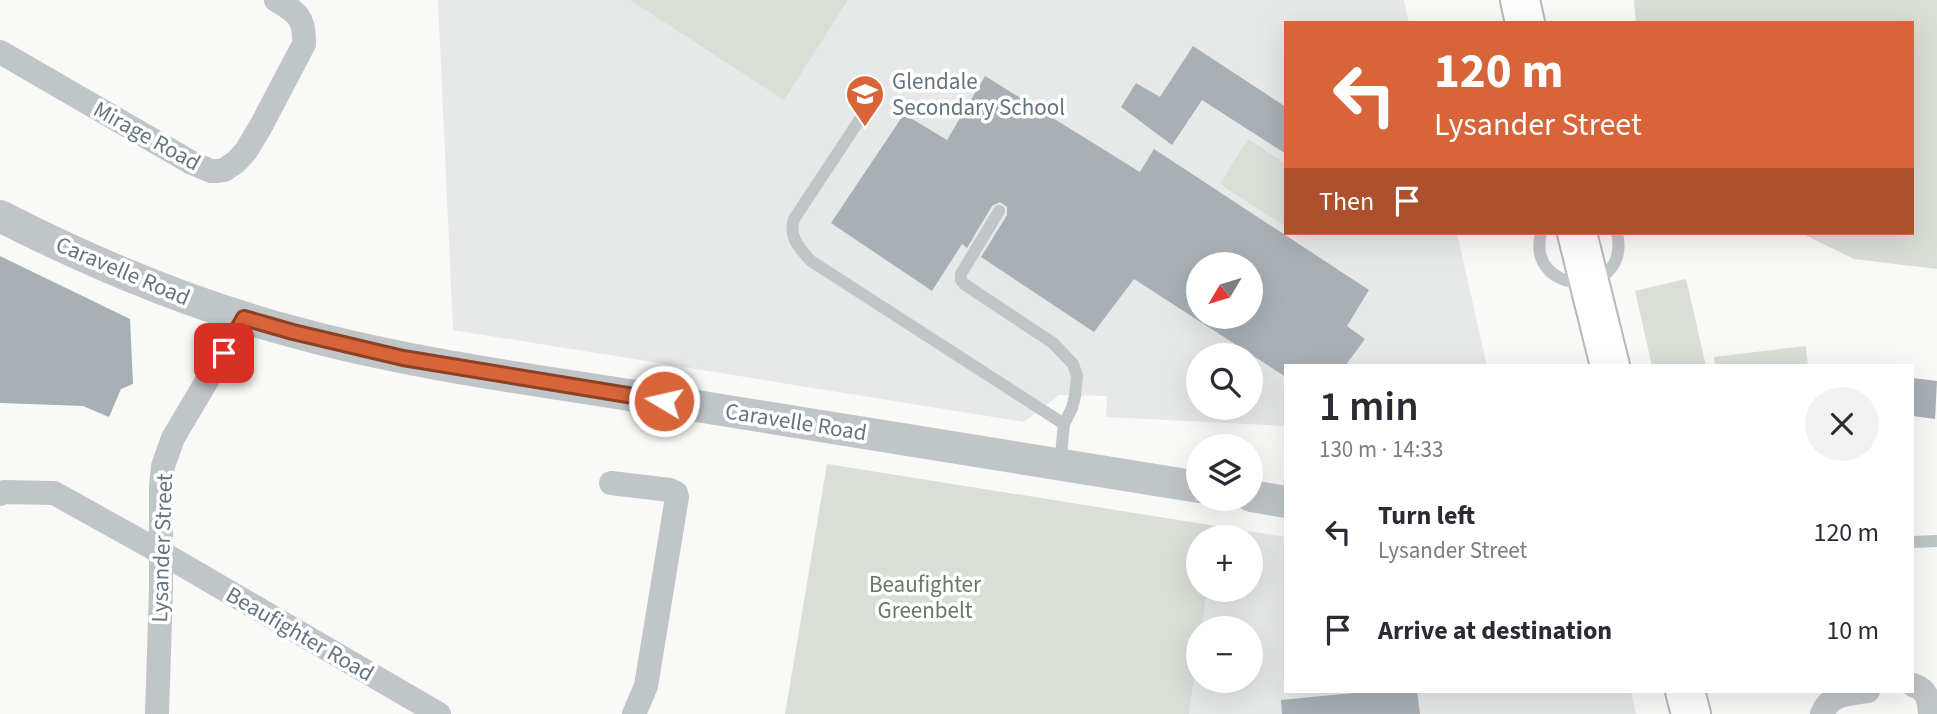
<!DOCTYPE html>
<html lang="en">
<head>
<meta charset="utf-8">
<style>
  :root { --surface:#fff; --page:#f2f2f3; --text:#2b2b33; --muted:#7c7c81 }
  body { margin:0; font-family:"Source Sans 3",sans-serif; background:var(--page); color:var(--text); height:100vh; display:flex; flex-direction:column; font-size:26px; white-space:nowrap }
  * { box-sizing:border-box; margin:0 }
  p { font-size:23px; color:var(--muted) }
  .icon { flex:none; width:38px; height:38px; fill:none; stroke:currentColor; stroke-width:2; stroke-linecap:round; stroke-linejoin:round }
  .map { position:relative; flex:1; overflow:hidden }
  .drawer { position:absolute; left:1284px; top:364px; width:630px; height:329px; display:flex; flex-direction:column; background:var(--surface); border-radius:0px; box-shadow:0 7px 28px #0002 }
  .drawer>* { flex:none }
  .guide { position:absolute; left:1284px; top:21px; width:630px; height:214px; border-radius:0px; box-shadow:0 7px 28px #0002; background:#d86439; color:#fff; overflow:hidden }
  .needle { width:46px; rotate:232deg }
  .controls { position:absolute; left:1186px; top:252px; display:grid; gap:14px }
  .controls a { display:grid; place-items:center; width:77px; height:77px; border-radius:50%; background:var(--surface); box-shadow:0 7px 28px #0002; font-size:35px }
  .pin { position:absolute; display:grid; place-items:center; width:60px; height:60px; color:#fff; margin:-30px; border-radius:14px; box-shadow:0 4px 10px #0006 }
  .me { position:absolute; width:77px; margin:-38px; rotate:279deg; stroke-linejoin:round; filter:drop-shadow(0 0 5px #0008) }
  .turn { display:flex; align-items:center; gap:24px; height:147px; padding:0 35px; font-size:32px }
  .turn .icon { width:91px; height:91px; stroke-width:2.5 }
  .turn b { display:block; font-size:49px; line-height:60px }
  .then { display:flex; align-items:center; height:66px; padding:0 35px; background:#0003; gap:14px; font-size:26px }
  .round { display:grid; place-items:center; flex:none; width:74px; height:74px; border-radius:37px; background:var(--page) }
  .summary { display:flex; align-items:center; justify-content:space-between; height:119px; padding:0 35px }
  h1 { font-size:42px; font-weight:600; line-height:52px }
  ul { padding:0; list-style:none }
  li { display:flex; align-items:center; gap:21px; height:98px; padding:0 35px }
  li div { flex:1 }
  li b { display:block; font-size:26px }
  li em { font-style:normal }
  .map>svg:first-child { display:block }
  .built { fill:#e7e8e8; fill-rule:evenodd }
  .green { fill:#d9ded7 }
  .building { fill:#a8b0b6; fill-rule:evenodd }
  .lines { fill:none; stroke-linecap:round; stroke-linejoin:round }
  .primary-casing { stroke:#b4b9bd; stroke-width:42 }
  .service { stroke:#c0c5c8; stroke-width:12 }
  .minor { stroke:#c0c5c8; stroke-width:24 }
  .tertiary { stroke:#c0c5c8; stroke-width:32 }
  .primary { stroke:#fff; stroke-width:38 }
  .route-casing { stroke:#8c4125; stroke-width:18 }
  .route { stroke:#d86439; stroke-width:12 }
  .labels { text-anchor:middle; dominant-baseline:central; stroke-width:7; stroke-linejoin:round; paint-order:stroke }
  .poi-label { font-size:23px; fill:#667480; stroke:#fff; text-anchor:start }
  .street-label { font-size:23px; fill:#667480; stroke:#fff }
  .park-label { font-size:23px; fill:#677965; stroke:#fff }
</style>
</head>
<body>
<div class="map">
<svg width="1937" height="714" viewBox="0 0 1937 714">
  <rect width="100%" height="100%" fill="#f9f9f7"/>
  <!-- built -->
  <g class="built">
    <path d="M438,0H1404L1409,23H1286V233H1457L1487,366H1286V426L1106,417L1107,396L1059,395L1024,422L453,330ZM1199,264H1251V317H1199ZM1199,355H1251V408H1199Z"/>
    <polygon points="1216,526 1286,537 1286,691 1631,691 1636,714 1189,714 1199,648 1199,681 1251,681 1251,628 1202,628 1207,590 1251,590 1251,537 1215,537"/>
  </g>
  <!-- green -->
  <g class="green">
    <polygon points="630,0 848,0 784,100"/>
    <polygon points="1634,0 1937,0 1937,269 1854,259 1801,233 1913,233 1913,23 1636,23"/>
    <polygon points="1248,139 1286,164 1286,227 1220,184"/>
    <polygon points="1686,279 1706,366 1652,366 1635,291"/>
    <polygon points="1806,346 1808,366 1715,366 1714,357"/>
    <polygon points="827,464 1216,526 1215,537 1199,537 1199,590 1207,590 1202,628 1199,628 1199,648 1189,714 785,714"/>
  </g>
  <!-- building -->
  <g class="building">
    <polygon points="1193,46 1286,107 1286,154 1202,100 1172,145 1121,107 1136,83 1160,97"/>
    <path d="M985,76L1140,172L1154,149L1369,290L1347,326L1365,339L1345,366H1286V377L1134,279L1094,332L981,257L1007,215V207L1000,202L992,206L967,248L962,244L932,291L831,223L904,114L947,140ZM1199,264H1251V317H1199Z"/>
    <polygon points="0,256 130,319 133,384 121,389 109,417 83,406 0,403"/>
    <polygon points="1913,378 1937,381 1935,419 1913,416"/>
    <polygon points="1374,691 1417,691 1420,714 1282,714 1281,700"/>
  </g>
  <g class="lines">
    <defs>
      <g id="primary">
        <polyline points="1520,0 1525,23"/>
        <polyline points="1577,233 1610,366"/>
        <polyline points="1685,691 1691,714"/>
      </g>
    </defs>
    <!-- primary casing -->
    <use href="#primary" class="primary-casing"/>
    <!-- service -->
    <g class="service">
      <path d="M874,98L794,219C788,237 800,249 811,261L1064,424"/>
      <polyline points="999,211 961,274 961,280 964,284 1053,343 1073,364 1077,376 1075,396 1072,408 1064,424 1060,465"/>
      <path d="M1541,233C1525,297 1632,300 1617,233"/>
      <polyline points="1913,542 1937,541"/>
    </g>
    <!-- minor -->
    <g class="minor">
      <path d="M0,52L192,163L211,171H218L224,170L236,162L246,151L261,126L304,44C305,18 297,12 276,0"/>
      <polyline points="611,483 670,490 676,493 677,497 646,686 634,714"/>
      <polyline points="0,494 4,492 54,493 162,553 439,714"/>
      <path d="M1913,685C1928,690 1929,700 1930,714"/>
      <polyline points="157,714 161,589 161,487 163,466 173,438 244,318"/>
      <path d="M1822,714C1830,693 1849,694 1868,691"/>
    </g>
    <!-- tertiary -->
    <g class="tertiary">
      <path d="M0,216C94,264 192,305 294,332C417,366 546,381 672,402C847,431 1023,459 1199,487"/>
      <polyline points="1251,496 1286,502"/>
    </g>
    <!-- primary -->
    <use href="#primary" class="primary"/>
  </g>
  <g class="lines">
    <defs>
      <polyline id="route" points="224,353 244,318 293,332 403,358 664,401"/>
    </defs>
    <!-- route casing -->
    <use href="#route" class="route-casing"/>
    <!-- route -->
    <use href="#route" class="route"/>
  </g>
  <!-- icons -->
  <defs>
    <symbol id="school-pin" viewBox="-11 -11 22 30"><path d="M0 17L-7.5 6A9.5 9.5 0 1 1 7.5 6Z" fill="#d86439" stroke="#fff"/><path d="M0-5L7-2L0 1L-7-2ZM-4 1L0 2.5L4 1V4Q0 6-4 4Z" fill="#fff"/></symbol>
  </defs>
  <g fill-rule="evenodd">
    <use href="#school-pin" x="843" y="72" width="44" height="60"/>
  </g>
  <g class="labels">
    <!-- poi labels -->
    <g class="poi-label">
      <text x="892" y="81">Glendale<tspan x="892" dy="26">Secondary School</tspan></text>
    </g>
    <!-- street labels -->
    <g class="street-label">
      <text transform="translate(147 136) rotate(29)">Mirage Road</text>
      <text transform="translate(123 271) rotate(23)">Caravelle Road</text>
      <text transform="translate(796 422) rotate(9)">Caravelle Road</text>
      <text transform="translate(162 548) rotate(-88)">Lysander Street</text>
      <text transform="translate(300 634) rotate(30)">Beaufighter Road</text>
    </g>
    <!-- park labels -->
    <g class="park-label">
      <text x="925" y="584">Beaufighter<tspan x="925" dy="26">Greenbelt</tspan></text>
    </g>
  </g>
</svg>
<div class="controls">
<a><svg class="needle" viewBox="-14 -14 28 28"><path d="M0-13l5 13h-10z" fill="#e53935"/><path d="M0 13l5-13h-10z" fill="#7c7c81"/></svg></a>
<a><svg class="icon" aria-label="search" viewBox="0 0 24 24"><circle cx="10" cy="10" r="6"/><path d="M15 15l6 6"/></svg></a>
<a><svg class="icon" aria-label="layers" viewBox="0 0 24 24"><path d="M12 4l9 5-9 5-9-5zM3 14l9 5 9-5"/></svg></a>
<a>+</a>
<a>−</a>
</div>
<div class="pin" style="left:224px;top:353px;background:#d93025"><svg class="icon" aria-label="arrive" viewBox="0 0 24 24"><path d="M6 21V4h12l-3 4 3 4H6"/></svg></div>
<svg class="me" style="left:664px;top:401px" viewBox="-20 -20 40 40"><circle r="17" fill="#d86439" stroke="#fff" stroke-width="3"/><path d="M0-11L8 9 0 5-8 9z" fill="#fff"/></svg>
<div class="guide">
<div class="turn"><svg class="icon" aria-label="left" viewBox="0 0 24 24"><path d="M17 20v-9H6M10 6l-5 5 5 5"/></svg><div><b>120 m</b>Lysander Street</div></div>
<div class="then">Then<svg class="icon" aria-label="arrive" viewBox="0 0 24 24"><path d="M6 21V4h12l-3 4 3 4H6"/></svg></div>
</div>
<section class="drawer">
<div class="summary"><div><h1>1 min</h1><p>130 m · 14:33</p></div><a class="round"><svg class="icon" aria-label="close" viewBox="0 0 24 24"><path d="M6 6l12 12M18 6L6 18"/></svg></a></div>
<ul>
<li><svg class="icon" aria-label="left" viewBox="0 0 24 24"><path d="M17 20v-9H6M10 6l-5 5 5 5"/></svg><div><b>Turn left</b><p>Lysander Street</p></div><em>120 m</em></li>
<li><svg class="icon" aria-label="arrive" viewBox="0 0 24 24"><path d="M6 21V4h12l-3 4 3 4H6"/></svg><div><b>Arrive at destination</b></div><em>10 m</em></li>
</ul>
</section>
</div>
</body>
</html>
